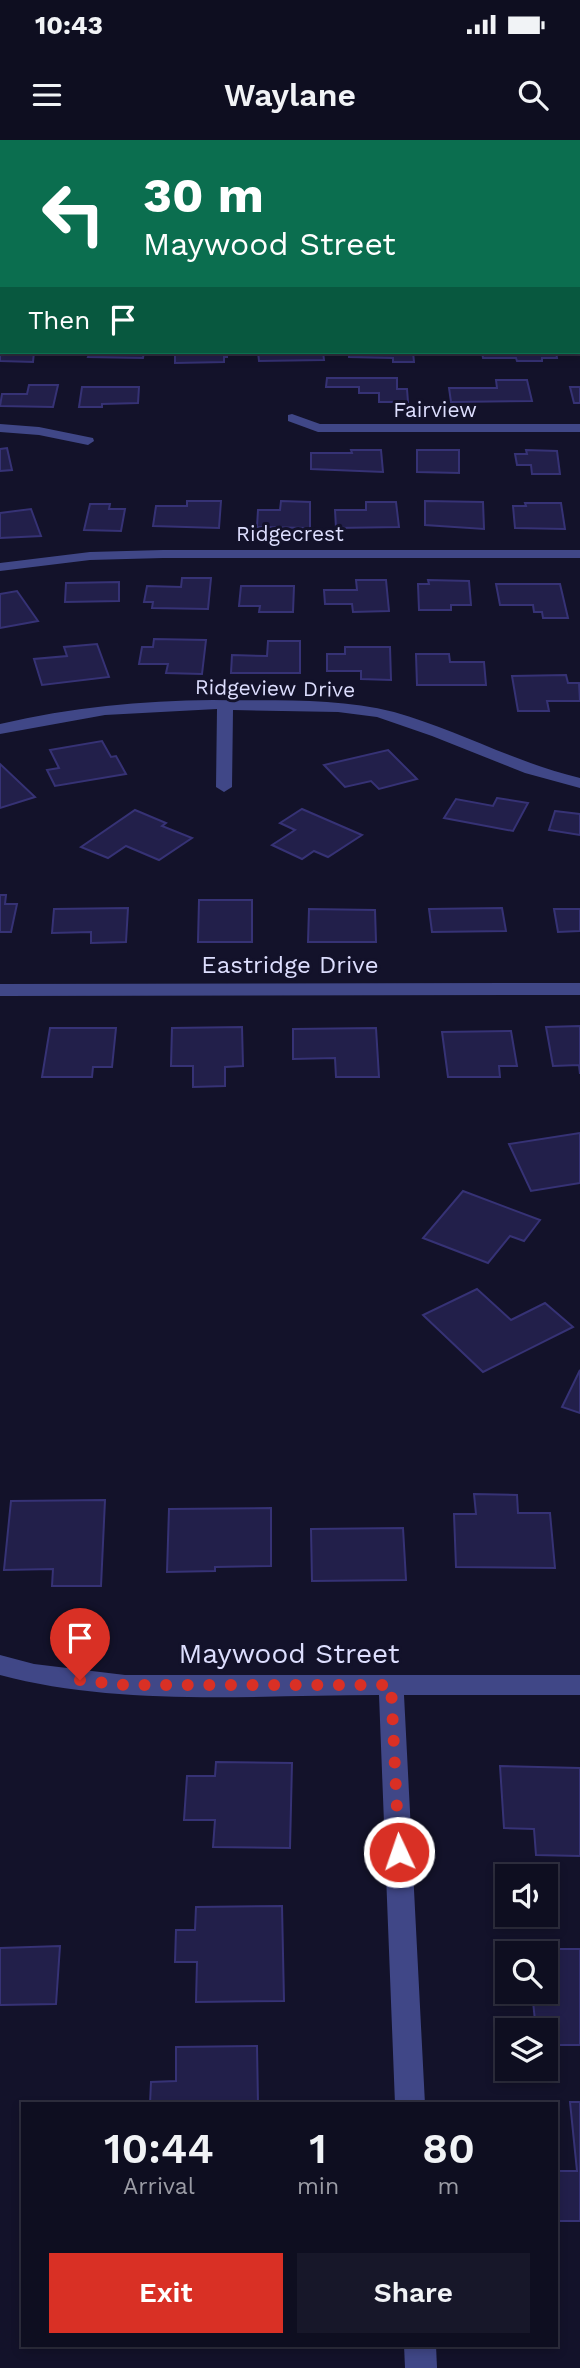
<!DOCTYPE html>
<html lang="en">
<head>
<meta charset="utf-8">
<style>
  :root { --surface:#0e0e20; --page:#171729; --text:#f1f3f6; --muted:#9b9ca5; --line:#2e2e3e; --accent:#d93025 }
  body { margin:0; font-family:"Work Sans",sans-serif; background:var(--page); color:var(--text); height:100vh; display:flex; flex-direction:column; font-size:26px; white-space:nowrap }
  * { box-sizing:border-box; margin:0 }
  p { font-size:23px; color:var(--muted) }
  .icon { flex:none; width:38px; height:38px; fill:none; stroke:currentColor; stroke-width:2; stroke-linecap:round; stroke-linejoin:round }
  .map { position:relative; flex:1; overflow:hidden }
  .sheet { position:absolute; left:21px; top:1962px; width:537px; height:245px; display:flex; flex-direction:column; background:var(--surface); border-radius:0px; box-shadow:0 4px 10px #0003,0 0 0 2px var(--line) }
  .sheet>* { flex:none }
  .guide { position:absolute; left:0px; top:0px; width:581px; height:214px; box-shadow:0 4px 10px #0003,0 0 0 2px var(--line); background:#0b6e4f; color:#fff; overflow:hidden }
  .tools { position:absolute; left:495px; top:1724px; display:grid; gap:14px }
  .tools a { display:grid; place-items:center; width:63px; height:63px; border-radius:0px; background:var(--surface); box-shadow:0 4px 10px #0003,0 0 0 2px var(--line); font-size:35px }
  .pin { position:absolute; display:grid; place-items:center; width:60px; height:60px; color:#fff; margin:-72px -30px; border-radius:50% 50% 50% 0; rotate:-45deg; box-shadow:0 0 7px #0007 }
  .pin .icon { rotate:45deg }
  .me { position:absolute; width:77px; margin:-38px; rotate:357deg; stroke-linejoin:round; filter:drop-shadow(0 0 5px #0008) }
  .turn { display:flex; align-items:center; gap:24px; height:147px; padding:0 28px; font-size:32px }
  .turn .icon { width:91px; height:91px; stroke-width:2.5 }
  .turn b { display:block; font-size:49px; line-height:60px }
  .then { display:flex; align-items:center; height:66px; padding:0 28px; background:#0003; gap:14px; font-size:26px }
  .eta { display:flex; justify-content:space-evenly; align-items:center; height:119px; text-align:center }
  .eta b { font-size:42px; font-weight:600; line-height:49px }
  .primary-button { display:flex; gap:14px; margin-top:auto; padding:14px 28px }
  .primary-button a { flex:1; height:80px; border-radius:0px; background:var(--accent); color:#fff; font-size:28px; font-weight:600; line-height:80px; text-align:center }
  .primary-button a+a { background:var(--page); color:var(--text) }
  .status { display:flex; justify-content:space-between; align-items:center; height:49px; padding:0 35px; background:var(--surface); direction:ltr }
  .status svg { height:19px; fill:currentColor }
  header { display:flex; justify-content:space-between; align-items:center; height:91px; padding:0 28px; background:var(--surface); font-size:32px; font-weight:600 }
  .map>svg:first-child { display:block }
  .water { fill:#102e4c }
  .building { fill:#221f4a; stroke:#363275; stroke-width:2 }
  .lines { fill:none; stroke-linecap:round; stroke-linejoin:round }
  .minor { fill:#404787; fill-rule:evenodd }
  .route { stroke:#d93025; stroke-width:12; stroke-dasharray:0 21.6 }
  .labels { text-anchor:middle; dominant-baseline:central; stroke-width:6; stroke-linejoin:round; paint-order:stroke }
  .far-street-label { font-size:21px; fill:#dddefe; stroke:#13122a }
  .street-label { font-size:24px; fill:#dddefe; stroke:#13122a }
  .near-street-label { font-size:28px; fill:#dddefe; stroke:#13122a }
</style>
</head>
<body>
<div class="status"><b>10:43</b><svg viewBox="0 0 49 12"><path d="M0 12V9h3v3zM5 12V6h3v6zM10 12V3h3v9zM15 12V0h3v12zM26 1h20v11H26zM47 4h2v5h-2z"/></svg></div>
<header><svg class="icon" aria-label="menu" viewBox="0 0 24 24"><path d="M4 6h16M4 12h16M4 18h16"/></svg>Waylane<svg class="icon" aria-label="search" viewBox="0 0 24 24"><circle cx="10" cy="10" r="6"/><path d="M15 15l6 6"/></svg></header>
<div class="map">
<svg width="580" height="2228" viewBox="0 0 580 2228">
  <rect width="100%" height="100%" fill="#13122a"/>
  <!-- water -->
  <polygon class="water" points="0,0 348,0 2,2 0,92"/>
  <!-- building -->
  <g class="building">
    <polygon points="0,207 2,212 34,212 33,222 0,221"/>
    <polygon points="90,212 144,212 143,218 88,217"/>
    <polygon points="189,212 227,212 227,217 224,217 224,222 175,223 175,213"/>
    <polygon points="258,212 323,212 324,220 259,221"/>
    <polygon points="349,212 413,212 414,222 393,222 393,218 349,217"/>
    <polygon points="482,212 556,212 557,218 542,218 542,221 517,221 516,218 483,218"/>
    <polygon points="327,238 397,238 397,249 407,249 408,262 379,262 379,253 359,253 359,247 326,247"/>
    <polygon points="496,240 527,240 532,261 451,262 449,248 497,248"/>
    <polygon points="29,245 58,245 53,267 0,266 2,254 27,254"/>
    <polygon points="82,247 139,247 138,263 102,264 102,267 79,267"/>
    <polygon points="570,247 580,247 580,263 574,263"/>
    <polygon points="7,308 12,330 0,331 0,309"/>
    <polygon points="351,310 381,310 383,332 311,329 311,313 352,313"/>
    <polygon points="417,310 459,310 459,333 417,332"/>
    <polygon points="526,310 557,311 560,334 532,334 531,325 517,325 515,314 527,314"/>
    <polygon points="187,361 221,361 219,388 153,386 156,366 187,366"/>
    <polygon points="281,361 310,362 310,388 257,387 258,370 280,370"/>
    <polygon points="425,361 483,362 484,389 425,385"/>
    <polygon points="366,362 396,362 399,387 336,388 335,370 366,370"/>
    <polygon points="525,363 561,363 565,389 515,388 513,366 526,366"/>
    <polygon points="90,364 110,364 109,369 125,369 121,391 84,390"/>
    <polygon points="31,369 41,396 0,398 0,373"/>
    <polygon points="182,438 211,438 208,469 152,468 153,462 144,462 147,446 181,447"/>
    <polygon points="356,440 386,440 389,471 353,472 352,464 325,464 324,450 357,450"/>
    <polygon points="428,440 469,441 471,465 451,465 451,470 419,470 418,444 429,444"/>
    <polygon points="119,442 119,461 65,462 66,443"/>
    <polygon points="496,444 560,444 568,478 543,478 542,472 534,472 533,465 500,465"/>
    <polygon points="241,446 294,446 293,472 259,472 260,466 239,466"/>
    <polygon points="17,451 38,481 0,488 0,454"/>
    <polygon points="154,499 206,500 202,534 166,533 168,524 139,524 142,507 153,507"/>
    <polygon points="268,501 300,501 300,533 231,533 232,515 267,516"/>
    <polygon points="97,504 109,537 42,545 34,519 67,516 64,507"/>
    <polygon points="345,507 390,507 391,540 361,539 361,531 327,531 327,514 345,514"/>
    <polygon points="416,514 449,514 450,522 484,522 486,545 417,545"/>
    <polygon points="566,535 568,543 579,543 580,561 547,561 549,571 518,571 512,536"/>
    <polygon points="102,601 111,617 116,616 126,634 55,646 47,630 59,628 50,610"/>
    <polygon points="388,610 417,639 379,649 371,641 345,647 324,625"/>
    <polygon points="0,624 35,657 0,668"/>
    <polygon points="497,658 528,663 513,691 444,678 456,659 493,666"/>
    <polygon points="302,669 362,695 328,717 314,711 302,719 272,705 295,690 280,683"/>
    <polygon points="135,670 166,683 162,686 192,698 159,720 126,706 108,718 81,707"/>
    <polygon points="555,671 580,674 580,695 549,690"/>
    <polygon points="0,755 6,755 5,764 17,764 11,792 0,792"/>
    <polygon points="199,760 252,760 252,802 198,802"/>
    <polygon points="128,768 126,802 91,803 91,792 52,793 54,769"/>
    <polygon points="502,768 506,791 432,792 429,769"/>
    <polygon points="309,769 375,770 376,802 308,802"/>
    <polygon points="554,769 580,769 580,791 558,792"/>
    <polygon points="580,886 580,934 579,925 553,926 546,887"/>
    <polygon points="242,887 243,926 225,927 225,946 193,947 193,926 171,926 172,888"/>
    <polygon points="50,888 116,888 112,927 93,927 92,937 42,937"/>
    <polygon points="376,888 379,937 336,937 335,918 293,919 293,889"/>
    <polygon points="511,891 517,926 499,926 500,937 448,937 442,892"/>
    <polygon points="580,993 580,1043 531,1051 509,1004"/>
    <polygon points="463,1051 540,1080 524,1101 510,1096 488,1123 423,1098"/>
    <polygon points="477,1149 511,1180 545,1163 573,1187 483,1232 423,1175"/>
    <polygon points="580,1230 580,1273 562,1267"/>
    <polygon points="474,1354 517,1355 518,1373 550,1373 555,1428 456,1427 454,1374 476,1374"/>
    <polygon points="105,1360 101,1446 52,1446 53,1429 4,1430 11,1361"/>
    <polygon points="271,1368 271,1426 215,1427 215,1431 167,1432 169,1369"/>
    <polygon points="403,1388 406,1440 312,1441 311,1389"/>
    <polygon points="216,1622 292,1623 290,1708 213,1707 215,1680 184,1680 187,1636 215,1636"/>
    <polygon points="500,1626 580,1628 580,1716 536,1715 534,1689 504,1688"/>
    <polygon points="282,1766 284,1861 196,1862 197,1822 175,1822 176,1790 195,1790 196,1767"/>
    <polygon points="60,1806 56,1864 0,1865 0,1808"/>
    <polygon points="528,1809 580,1809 580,1905 546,1905 546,1890 536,1890 532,1852 546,1852 546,1813 529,1813"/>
    <polygon points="257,1906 258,1964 150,1964 151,1942 176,1941 176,1907"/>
    <polygon points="570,1962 580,1962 580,2081 556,2081 556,2031 577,2031"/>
    <polygon points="190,2205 302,2205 302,2206 189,2208"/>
  </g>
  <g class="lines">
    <!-- minor -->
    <g class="minor">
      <polygon points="411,0 422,0 410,2"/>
      <polygon points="580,35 580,42 579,42 579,35"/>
      <rect x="579" y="82" width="1" height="6"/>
      <rect x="0" y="121" width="2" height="6"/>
      <rect x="0" y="177" width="2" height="6"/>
      <rect x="579" y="177" width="1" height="6"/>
      <polygon points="292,274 320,284 580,284 580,292 318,292 288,281 288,275"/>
      <polygon points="0,284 39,287 93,298 94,301 88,305 39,295 0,292"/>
      <polygon points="163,410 580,410 580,418 163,418 90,420 0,431 0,423 90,412"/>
      <path d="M213,560C273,561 336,557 394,572C458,590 516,623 580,638V648L525,633L432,596L377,577L338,572L233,570L232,647L224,652L216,647L217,569L105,575L0,594V584C71,567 141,561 213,560Z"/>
      <polygon points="580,843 580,855 0,856 0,844"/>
      <path d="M0,1515L34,1524L125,1535H580V1555H404L425,1964H395L379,1555C256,1555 119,1567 0,1535Z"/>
      <polygon points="404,2205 436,2205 437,2228 405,2228"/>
    </g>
  </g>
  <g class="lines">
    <!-- route -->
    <polyline class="route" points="80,1540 125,1545 391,1545 399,1712"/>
  </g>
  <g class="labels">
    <!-- far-street labels -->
    <g class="far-street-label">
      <text x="435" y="269">Fairview</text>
      <text x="290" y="393">Ridgecrest</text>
      <text transform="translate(275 548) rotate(1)">Ridgeview Drive</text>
    </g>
    <!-- street labels -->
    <g class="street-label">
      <text x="290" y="825">Eastridge Drive</text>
    </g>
    <!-- near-street labels -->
    <g class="near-street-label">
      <text x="289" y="1513">Maywood Street</text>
    </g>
  </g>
</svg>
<div class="tools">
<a><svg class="icon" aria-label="sound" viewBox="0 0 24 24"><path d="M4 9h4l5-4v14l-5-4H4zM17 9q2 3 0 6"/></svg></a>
<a><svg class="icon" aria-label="search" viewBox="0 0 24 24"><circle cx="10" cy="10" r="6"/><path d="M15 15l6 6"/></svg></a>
<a><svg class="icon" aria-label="layers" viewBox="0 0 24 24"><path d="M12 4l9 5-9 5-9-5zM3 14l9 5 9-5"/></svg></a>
</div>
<div class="pin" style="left:80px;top:1540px;background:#d93025"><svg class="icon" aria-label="arrive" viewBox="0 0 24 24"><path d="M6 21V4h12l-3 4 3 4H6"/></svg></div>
<svg class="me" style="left:399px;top:1712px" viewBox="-20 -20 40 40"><circle r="17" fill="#d93025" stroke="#fff" stroke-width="3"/><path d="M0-11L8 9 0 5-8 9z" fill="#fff"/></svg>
<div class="guide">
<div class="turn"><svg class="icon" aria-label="left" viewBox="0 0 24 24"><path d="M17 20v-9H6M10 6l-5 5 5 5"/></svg><div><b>30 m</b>Maywood Street</div></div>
<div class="then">Then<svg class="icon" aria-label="arrive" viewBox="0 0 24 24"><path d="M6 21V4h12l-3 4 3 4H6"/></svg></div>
</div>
<section class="sheet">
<div class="eta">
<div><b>10:44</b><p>Arrival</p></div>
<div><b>1</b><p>min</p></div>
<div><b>80</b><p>m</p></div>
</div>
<div class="primary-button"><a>Exit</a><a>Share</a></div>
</section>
</div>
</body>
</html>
